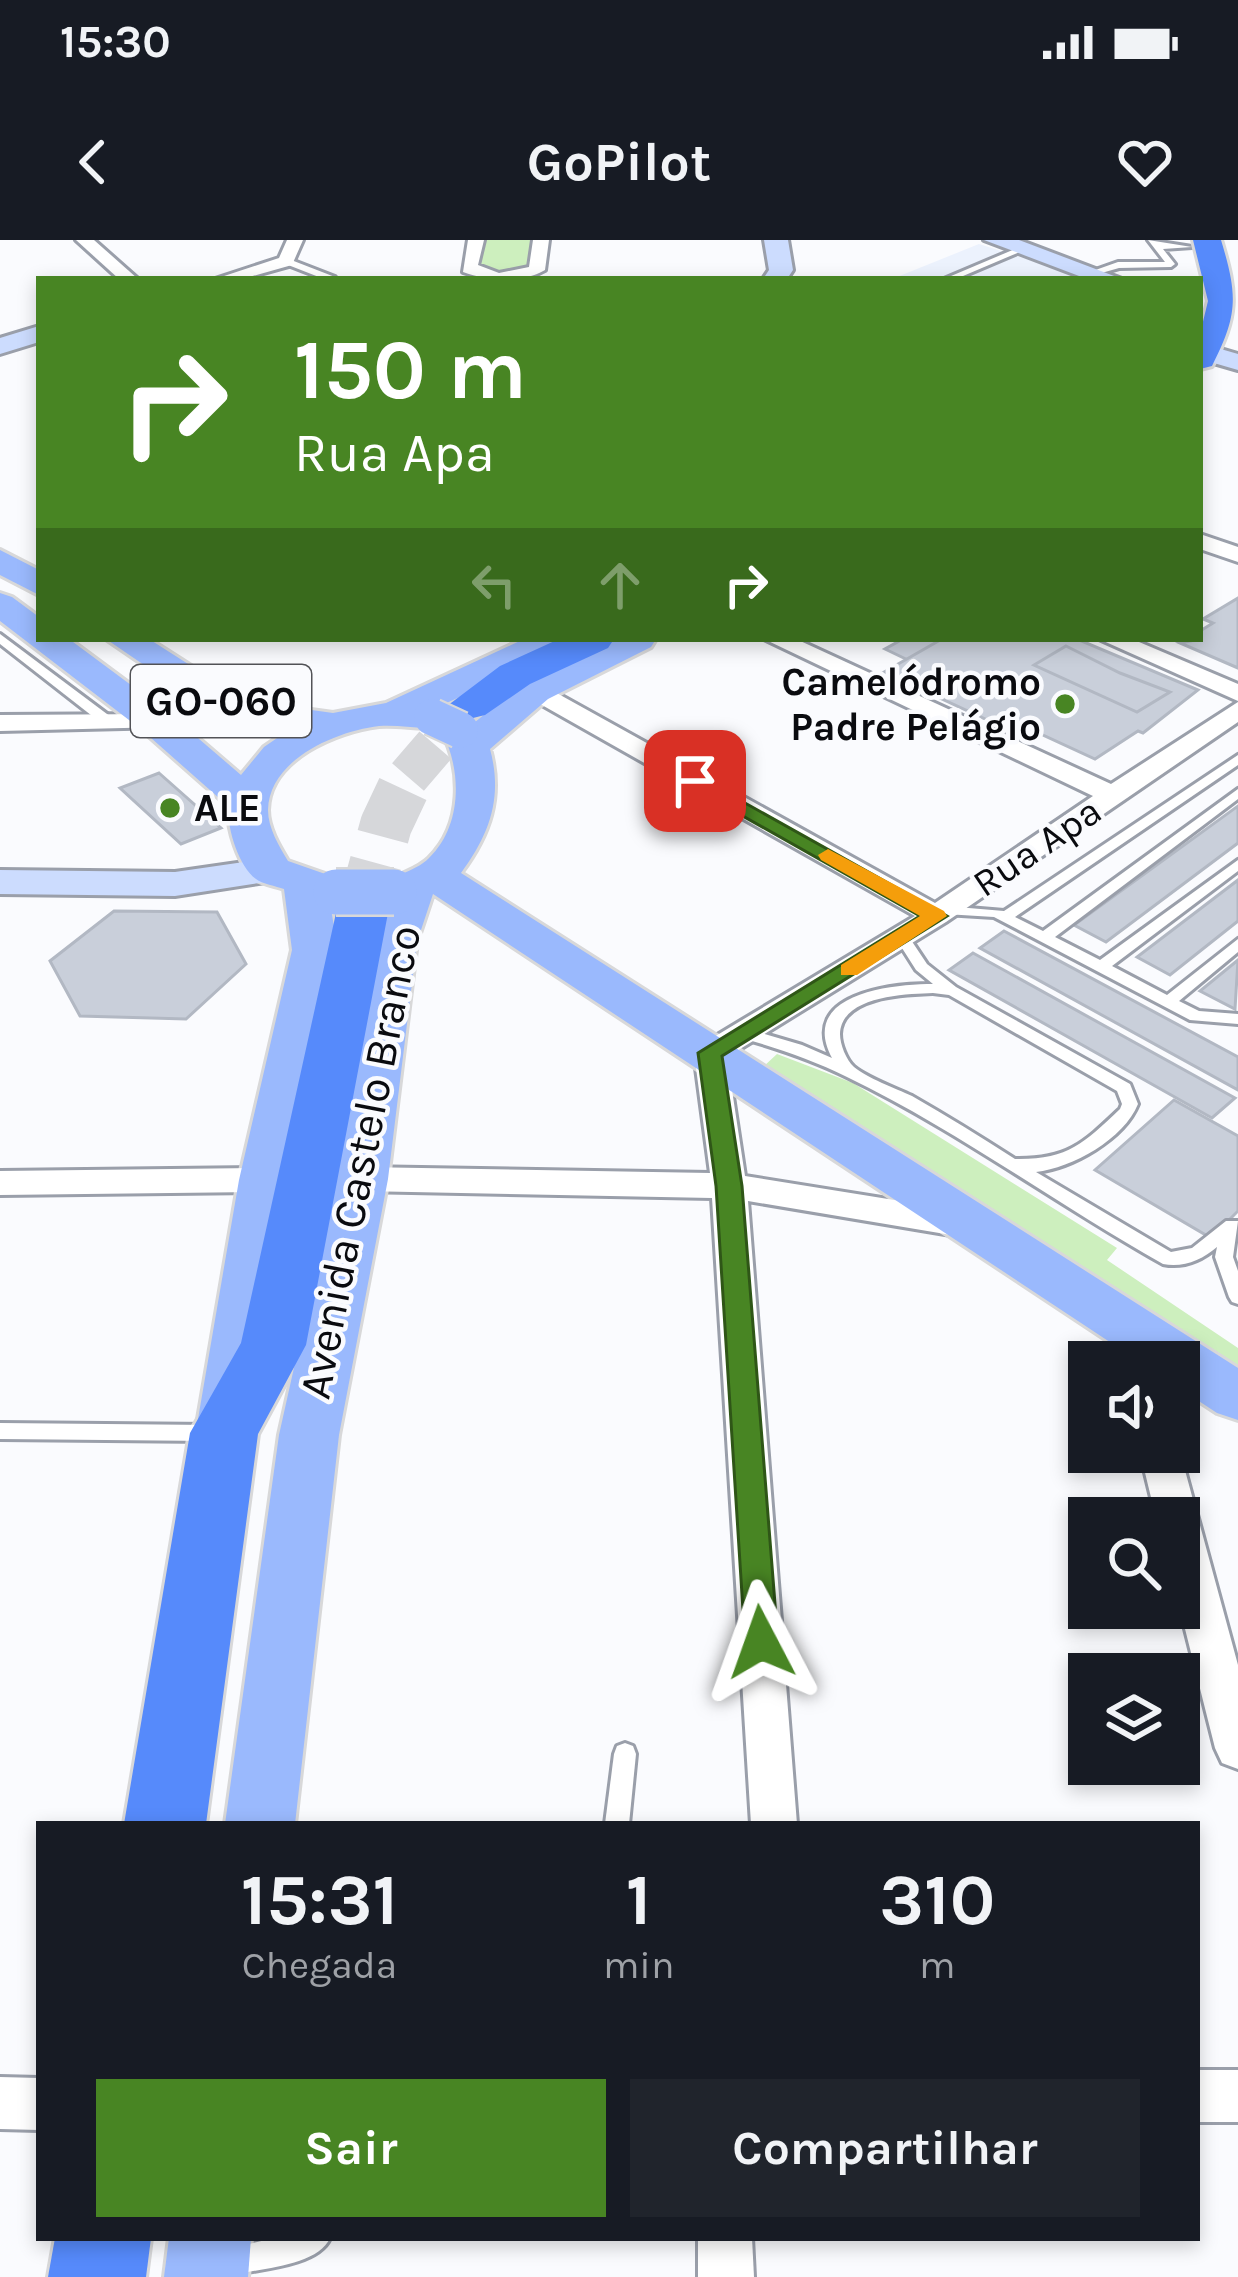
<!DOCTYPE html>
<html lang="pt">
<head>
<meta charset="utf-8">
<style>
  :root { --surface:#171b24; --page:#20242c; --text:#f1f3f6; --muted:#9ea1a6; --accent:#488523 }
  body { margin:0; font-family:Karla,sans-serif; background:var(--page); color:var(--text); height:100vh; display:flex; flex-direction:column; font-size:45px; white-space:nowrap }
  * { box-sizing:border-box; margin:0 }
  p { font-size:39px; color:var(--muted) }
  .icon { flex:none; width:66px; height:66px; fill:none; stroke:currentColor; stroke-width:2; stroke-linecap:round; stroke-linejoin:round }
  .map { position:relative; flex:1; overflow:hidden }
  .sheet { position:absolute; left:36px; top:1581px; width:1164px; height:420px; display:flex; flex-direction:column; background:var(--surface); border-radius:0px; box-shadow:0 6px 18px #0003 }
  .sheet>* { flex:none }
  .guide { position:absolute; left:36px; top:36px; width:1167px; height:366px; border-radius:0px; box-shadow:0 6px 18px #0003; background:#488523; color:#fff; overflow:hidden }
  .tools { position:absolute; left:1068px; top:1101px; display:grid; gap:24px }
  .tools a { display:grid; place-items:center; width:132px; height:132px; border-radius:0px; background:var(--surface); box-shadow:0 6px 18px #0003; font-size:60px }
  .pin { position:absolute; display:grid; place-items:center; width:102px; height:102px; color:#fff; margin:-51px; border-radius:24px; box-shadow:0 6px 18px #0006 }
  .me { position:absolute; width:132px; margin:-66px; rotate:356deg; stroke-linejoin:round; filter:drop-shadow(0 0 9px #0008) }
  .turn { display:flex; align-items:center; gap:42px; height:252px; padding:0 60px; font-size:54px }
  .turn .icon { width:156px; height:156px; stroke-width:2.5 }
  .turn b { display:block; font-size:84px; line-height:102px }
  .lanes { display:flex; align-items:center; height:114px; padding:0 60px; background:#0003; justify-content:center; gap:60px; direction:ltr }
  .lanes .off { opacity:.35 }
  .eta { display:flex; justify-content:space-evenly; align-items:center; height:204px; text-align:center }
  .eta b { font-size:72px; font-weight:700; line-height:84px }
  .primary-button { display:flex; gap:24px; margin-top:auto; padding:24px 60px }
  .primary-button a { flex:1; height:138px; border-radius:0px; background:var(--accent); color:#fff; font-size:48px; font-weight:700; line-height:138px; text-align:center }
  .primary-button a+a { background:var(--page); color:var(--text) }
  .status { display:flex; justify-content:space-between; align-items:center; height:84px; padding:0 60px; background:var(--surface); direction:ltr }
  .status svg { height:33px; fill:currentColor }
  header { display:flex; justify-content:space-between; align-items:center; height:156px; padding:0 60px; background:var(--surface); font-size:54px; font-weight:700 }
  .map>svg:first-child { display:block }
  .built { fill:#ecf2fd }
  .green { fill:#cdefbe }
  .building { fill:#c9cfda; stroke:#b2b8c3; stroke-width:3 }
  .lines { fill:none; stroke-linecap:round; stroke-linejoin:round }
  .highway-tunnel-far1 { stroke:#d6d7da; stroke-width:42; stroke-dasharray:42 21; stroke-linecap:butt }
  .highway-tunnel { stroke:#d6d7da; stroke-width:52; stroke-dasharray:52 27; stroke-linecap:butt }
  .lane-casing { stroke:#9a9faa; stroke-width:6 }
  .street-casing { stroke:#9a9faa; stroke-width:6 }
  .secondary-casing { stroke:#9a9faa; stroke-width:6 }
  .primary-casing { stroke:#d8d8d9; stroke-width:6 }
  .highway-casing { stroke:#d8d8d9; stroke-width:6 }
  .lane { fill:#fff; fill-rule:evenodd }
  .street { fill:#fff; fill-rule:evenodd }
  .secondary { fill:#ccdcfe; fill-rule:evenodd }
  .primary { fill:#9ab9fd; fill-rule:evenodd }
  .highway { fill:#568afb; fill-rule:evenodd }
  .primary-bridge-far1-casing { stroke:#d8d8d9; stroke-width:40; stroke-linecap:butt }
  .primary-bridge-casing { stroke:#d8d8d9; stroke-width:50; stroke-linecap:butt }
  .primary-bridge-far1 { stroke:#9ab9fd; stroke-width:36 }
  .primary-bridge { stroke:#9ab9fd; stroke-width:45 }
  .route { fill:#488523; stroke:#2f5617; stroke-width:3 }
  .slow { fill:#f59e0b }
  .poi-dot { fill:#488523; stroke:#fafbfe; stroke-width:4.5 }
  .labels { text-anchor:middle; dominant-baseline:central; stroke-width:9; stroke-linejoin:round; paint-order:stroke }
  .far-poi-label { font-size:39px; font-weight:bold; fill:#0a0b0f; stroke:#fafbfe; text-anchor:end }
  .far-street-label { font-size:39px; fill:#0a0b0f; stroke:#fafbfe }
  .shield { fill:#fafbfe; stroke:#525357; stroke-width:3 }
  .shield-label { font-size:42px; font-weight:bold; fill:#0a0b0f }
  .street-label { font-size:45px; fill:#0a0b0f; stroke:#fafbfe }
</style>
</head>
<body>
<div class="status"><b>15:30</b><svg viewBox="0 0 49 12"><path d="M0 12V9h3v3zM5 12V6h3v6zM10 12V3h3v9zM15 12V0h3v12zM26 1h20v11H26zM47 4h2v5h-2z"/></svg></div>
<header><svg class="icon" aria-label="back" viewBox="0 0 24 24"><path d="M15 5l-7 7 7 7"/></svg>GoPilot<svg class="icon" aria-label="heart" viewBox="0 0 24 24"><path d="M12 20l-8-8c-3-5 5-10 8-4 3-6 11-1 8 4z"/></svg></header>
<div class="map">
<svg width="1238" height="2037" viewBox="0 0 1238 2037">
  <rect width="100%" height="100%" fill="#fafbfe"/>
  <!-- built -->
  <polygon class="built" points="979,4 1090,39 892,39"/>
  <!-- green -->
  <g class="green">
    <polygon points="485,0 532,0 527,29 511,33 478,26"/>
    <polygon points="777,814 853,843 1117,1008 1107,1020 1238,1108 1238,1131 763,827"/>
  </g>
  <!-- building -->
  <g class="building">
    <polygon points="1238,358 1238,428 1180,403 1200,399 1200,391 1213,383 1203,379"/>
    <polygon points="903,399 938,399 1016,434 981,455 885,409"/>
    <polygon points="942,399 1077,399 1198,450 1143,493 1138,491 1095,519 1006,478 996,484 884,432"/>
    <polygon points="1066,406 1120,433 1170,452 1137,472 1034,425"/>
    <polygon points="159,533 221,588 181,604 120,548"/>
    <polygon points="1238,566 1238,603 1106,702 1074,685"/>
    <polygon points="1238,640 1238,681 1170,735 1137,717"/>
    <polygon points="114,671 217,672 246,724 186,779 80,776 50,721"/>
    <polygon points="1004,691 1238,817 1238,850 980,708"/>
    <polygon points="973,713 1235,858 1212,878 949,730"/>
    <polygon points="1238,720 1235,769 1200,751"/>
    <polygon points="1174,860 1238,896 1238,971 1211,998 1095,930"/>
  </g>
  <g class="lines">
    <!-- highway-tunnel-far1 -->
    <polyline class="highway-tunnel-far1" points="408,537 469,466"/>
    <!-- highway-tunnel -->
    <polyline class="highway-tunnel" points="362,673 386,585 410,534"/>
    <defs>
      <g id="lane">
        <polygon points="1148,0 1192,7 1163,9 1175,24 1171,27 1119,28 1091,36 1087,33 1118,22 1165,22"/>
        <polygon points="1022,6 1029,8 956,39 944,39"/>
        <polygon points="286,18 335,37 336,39 324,39 283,23"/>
        <polygon points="0,394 115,480 115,486 105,486 0,404"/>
        <polygon points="1238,515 1238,525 1015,677 1043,691 1238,549 1238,559 1055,697 1100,720 1238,620 1238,631 1112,726 1167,755 1238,699 1238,712 1179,761 1199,771 1238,774 1238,784 1190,780 994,677 945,674 938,670 945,666 1004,671"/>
        <path d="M902,692L907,694L927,724L956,747L1130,844L1138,864C1124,899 1072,928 1036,932L1171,1012L1192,1008L1226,981H1238L1233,1017L1238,1031V1064L1232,1062L1229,1057L1215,1017L1217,1007C1202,1020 1183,1028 1163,1024C1056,964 957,890 847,837C811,819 774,807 735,796L733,792L741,787L802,805L832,818C798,754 891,744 933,744L916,730L895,697ZM933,753L949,755L1117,851L1122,864L1120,869C1083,904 1067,920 1015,919C981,897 947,876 912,856C895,848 867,838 854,827C846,820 840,804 840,794C841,756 905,754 933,753Z"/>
        <polygon points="0,1183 211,1185 218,1187 221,1193 218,1199 211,1201 0,1199"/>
        <polygon points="625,1503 633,1506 636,1514 629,1584 605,1584 614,1514 617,1506"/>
        <path d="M274,1998H330C318,2026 258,2029 230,2035L220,2031L216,2021L220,2011Z"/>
      </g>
      <g id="street">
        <polygon points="76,0 94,0 138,39 119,39"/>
        <polygon points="287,0 303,0 292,25 242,39 215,39 279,18"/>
        <path d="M468,0H484L478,25L499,33L529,27L533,0H549L545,30C521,44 489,41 463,32Z"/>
        <polygon points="1200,294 1238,307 1238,322 1200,309"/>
        <polygon points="764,399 796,399 1111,544 1238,462 1238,482 946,682 727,817 745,936 969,972 981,976 987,985 981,994 969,998 748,961 797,1584 751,1584 712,958 362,951 350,948 345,939 350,930 362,927 710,933 694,813 699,806 915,676 526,456 522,451 526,446 544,446 935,663 1093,556"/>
        <polygon points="1099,399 1132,399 1238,444 1238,461"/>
        <polygon points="156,474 165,477 169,482 165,487 0,491 0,475"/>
        <polygon points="265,928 277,931 282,940 277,949 265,952 0,955 0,931"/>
        <polygon points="1140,1212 1180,1212 1238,1425 1238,1529 1222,1523 1215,1508 1179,1365 1179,1278 1156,1278"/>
        <rect x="1197" y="1830" width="41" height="52"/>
        <polygon points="0,1837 39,1838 39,1890 0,1889"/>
        <polygon points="698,1998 752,1998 754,2037 698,2037"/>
      </g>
      <g id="secondary">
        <polygon points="764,0 788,0 793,30 787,39 763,39 769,30"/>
        <polygon points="984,0 1019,0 1122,39 1087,39"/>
        <polygon points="39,86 39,102 0,114 0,98"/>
        <polygon points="1200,103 1238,114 1238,130 1200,119"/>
        <polygon points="271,618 285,621 291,630 285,639 175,656 0,654 0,630 175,632"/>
      </g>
      <g id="primary">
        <polygon points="0,310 39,330 39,355 0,335"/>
        <path d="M0,353L12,357L39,377V399H69L170,474L241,535L264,507L286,492L220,477L106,399H149L246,461L333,473L386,463L524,399H572L567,407L438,467L446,469L451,477L448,481L460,478L474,483L522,443L610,399H656L651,407L548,459L490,509C503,557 490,594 461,633L1238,1128V1180L1217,1173L1179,1148V1122H1140L433,654L417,702L388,939L339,1195L295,1584H225L279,1195L336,939L373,702L387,659L380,650C391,634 414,633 429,618C463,585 462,529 441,490L444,486C423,491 401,484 379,486C337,491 269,519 268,570C268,588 279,606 288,621L351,643L358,652L351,661L330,663L338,710L291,940L256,1179L248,1196L227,1203L206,1196L198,1179L239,940L292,710L284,649C276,646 262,644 256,639C238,626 227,587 228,566L142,490L0,381Z"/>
        <polygon points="169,1998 251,1998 248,2037 164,2037"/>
      </g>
      <g id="highway">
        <path d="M1193,0H1221C1238,56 1238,75 1212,126L1200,129V94L1208,61Z"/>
        <polygon points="559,399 614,399 608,408 530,444 485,475 469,479 453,475 447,466 500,426"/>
        <polygon points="362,657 380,662 388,673 306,1105 258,1194 206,1584 124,1584 190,1193 241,1103 336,673 344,662"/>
        <polygon points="55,1998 151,1998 146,2037 48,2037"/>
      </g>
    </defs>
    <!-- lane casing -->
    <use href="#lane" class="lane-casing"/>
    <!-- street casing -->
    <use href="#street" class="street-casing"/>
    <!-- secondary casing -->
    <use href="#secondary" class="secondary-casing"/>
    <!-- primary casing -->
    <use href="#primary" class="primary-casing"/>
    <!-- highway casing -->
    <use href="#highway" class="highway-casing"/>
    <!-- lane -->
    <use href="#lane" class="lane"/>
    <!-- street -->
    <use href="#street" class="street"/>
    <!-- secondary -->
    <use href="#secondary" class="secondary"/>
    <!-- primary -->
    <use href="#primary" class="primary"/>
    <!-- highway -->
    <use href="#highway" class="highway"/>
    <defs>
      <polyline id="primary-bridge-far1" points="432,477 460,490"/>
      <polyline id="primary-bridge" points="336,652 394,652"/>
    </defs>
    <!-- primary-bridge-far1 casing -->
    <use href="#primary-bridge-far1" class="primary-bridge-far1-casing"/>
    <!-- primary-bridge casing -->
    <use href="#primary-bridge" class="primary-bridge-casing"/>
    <!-- primary-bridge-far1 -->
    <use href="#primary-bridge-far1" class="primary-bridge-far1"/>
    <!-- primary-bridge -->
    <use href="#primary-bridge" class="primary-bridge"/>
  </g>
  <!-- route -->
  <polygon class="route" points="695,535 947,676 722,816 742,946 778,1402 773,1412 761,1417 749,1412 745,1402 716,946 698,813 920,676 688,545 685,541"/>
  <!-- slow -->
  <polygon class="slow" points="828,609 944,671 947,676 857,735 841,735 841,725 920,676 821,620 818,615"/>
  <!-- markers -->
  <g class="poi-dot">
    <circle cx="1065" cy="464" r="12"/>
    <circle cx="170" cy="568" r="12"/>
  </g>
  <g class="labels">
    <!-- far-poi labels -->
    <g class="far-poi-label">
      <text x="1041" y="442">Camelódromo<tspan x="1041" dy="45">Padre Pelágio</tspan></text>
      <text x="194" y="568" text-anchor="start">ALE</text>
    </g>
    <!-- far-street labels -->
    <g class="far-street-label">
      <text transform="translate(1037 607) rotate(-34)">Rua Apa</text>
    </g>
    <!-- shield labels -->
    <rect class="shield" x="131" y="425" width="180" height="72" rx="9"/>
    <g class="shield-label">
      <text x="221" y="461">GO-060</text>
    </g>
    <!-- street labels -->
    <g class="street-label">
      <text transform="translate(360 922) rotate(-79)">Avenida Castelo Branco</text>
    </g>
  </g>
</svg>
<div class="tools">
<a><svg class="icon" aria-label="sound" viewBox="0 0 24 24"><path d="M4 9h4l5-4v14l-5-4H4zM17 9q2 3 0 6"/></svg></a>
<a><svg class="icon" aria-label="search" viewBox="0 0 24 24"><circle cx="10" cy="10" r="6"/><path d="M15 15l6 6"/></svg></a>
<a><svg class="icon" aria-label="layers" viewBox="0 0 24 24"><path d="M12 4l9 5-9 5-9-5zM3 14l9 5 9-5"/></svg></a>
</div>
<div class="pin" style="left:695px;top:541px;background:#d93025"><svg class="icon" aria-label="arrive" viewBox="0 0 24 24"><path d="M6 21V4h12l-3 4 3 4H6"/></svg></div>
<svg class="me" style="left:761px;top:1402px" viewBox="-20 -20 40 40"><path d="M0-17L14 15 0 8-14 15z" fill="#488523" stroke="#fff" stroke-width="4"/></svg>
<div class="guide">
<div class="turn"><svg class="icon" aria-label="right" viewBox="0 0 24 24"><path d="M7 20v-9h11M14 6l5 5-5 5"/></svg><div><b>150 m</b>Rua Apa</div></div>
<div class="lanes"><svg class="icon off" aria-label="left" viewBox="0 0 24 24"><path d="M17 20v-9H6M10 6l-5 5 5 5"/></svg><svg class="icon off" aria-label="ahead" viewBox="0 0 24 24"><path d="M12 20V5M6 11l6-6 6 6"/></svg><svg class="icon" aria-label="right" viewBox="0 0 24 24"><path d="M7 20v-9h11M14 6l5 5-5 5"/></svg></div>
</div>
<section class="sheet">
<div class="eta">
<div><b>15:31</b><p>Chegada</p></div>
<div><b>1</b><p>min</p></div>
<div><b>310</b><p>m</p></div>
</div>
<div class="primary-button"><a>Sair</a><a>Compartilhar</a></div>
</section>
</div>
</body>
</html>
